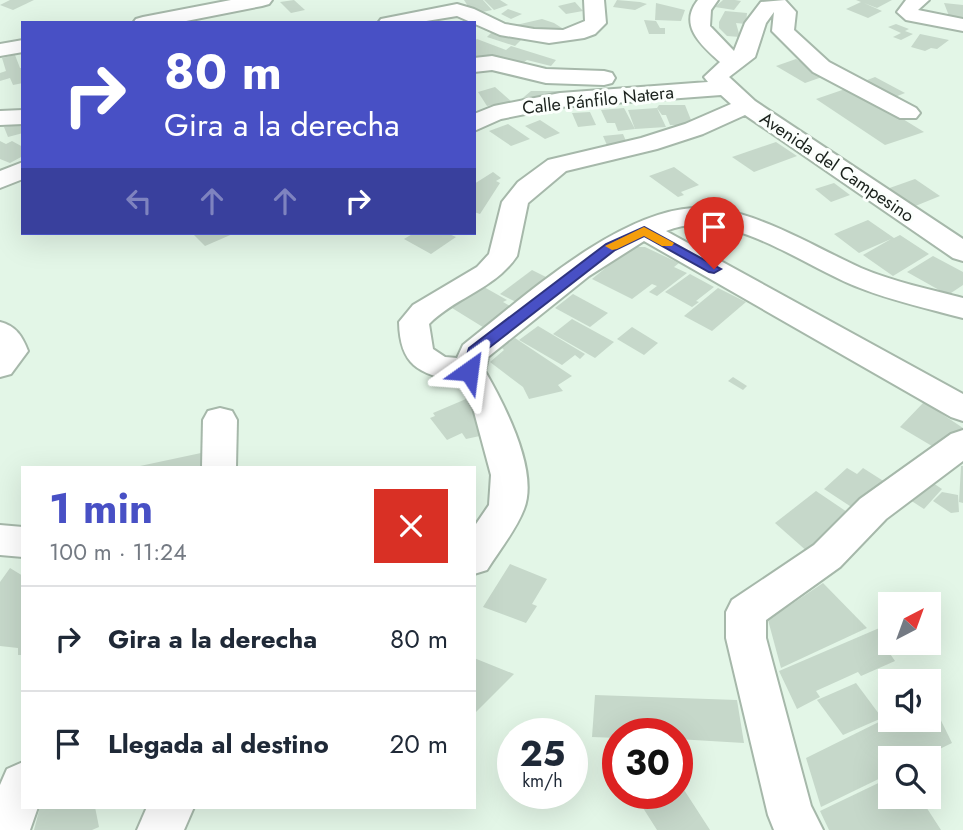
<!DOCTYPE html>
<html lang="es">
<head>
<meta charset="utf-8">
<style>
  :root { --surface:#fff; --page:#f6f6f7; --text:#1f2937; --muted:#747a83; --line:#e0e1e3; --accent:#4850c5 }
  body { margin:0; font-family:Jost,sans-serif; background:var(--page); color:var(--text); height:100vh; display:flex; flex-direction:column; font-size:26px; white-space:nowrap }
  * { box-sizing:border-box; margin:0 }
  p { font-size:23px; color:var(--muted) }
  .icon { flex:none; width:38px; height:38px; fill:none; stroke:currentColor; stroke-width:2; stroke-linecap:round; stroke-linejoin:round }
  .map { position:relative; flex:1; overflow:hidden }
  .side { position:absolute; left:21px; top:466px; width:455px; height:343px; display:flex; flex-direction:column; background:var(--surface); border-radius:0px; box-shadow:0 7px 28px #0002 }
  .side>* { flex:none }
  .hud { position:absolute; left:21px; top:21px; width:455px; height:214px; border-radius:0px; box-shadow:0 7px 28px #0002; background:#4850c5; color:#fff; overflow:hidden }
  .needle { width:46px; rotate:41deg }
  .fabs { position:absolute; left:878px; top:592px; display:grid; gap:14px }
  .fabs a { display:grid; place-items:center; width:63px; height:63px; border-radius:0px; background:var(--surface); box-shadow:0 7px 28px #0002; font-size:35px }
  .speed { position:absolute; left:497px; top:718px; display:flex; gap:14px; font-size:35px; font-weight:700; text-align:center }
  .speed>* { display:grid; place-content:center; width:91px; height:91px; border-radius:50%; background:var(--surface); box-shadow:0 7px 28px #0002; line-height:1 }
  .speed small { font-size:18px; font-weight:400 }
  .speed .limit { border:10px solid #d22; background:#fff; color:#111 }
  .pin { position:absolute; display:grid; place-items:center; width:60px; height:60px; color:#fff; margin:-72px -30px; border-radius:50% 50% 50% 0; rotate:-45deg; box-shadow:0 0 7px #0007 }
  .pin .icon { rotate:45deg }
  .me { position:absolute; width:77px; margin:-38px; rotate:31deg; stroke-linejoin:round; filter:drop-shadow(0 0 5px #0008) }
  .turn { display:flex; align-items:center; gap:24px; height:147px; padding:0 28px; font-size:32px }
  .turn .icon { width:91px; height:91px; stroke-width:2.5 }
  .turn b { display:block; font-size:49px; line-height:60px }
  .lanes { display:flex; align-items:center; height:66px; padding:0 28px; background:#0003; justify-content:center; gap:35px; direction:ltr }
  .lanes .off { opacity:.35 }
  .round { display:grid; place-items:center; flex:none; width:74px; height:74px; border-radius:0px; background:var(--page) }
  .headline { display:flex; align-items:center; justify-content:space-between; height:119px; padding:0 28px }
  h1 { font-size:42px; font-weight:700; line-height:52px; color:var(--accent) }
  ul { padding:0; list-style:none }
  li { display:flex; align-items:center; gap:21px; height:105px; padding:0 28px; border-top:2px solid var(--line) }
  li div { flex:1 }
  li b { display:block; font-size:26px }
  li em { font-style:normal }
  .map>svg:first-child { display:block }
  .building { fill:#c6d8ca }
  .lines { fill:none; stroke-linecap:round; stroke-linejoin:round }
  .minor-casing { stroke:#a6b8aa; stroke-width:4 }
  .minor { fill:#fff; fill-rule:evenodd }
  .route { fill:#4850c5; stroke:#2f3480; stroke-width:2 }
  .slow { fill:#f59e0b }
  .labels { text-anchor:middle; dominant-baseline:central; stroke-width:6; stroke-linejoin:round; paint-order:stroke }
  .far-street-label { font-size:18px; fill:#1a211c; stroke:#fbfffc }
</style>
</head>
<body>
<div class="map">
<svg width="963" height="830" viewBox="0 0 963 830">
  <rect width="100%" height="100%" fill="#e3f6e7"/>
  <!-- building -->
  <g class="building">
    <polygon points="10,0 34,0 13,10 0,5"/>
    <polygon points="294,0 305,10 291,13 280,2"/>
    <polygon points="464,0 483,0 492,10 473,14"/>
    <polygon points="484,0 500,0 508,5 494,10"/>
    <polygon points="617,0 640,2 647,4 635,10 613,7"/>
    <polygon points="723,0 735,0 741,1 734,10 715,7"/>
    <polygon points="856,0 892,0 877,8 864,3 882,11 868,18 846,9 861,2"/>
    <polygon points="575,2 583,11 566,14 558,6"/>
    <polygon points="656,3 685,10 681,21 655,20"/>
    <polygon points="944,3 963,5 963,24 943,15 949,16"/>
    <polygon points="508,9 522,14 511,19 501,14"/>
    <polygon points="725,11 747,13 746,24 736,23 740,37 727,36 719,28 719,22"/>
    <polygon points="542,19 554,23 568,32 524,31 516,25"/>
    <polygon points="644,20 656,21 660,28 665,28 665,34 649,34"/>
    <polygon points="896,24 909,29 905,31 913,34 901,40 893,37 901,33 888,27"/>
    <polygon points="493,31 522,39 515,46 487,37"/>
    <polygon points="920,34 949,40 937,49 931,48 925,51 911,47"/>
    <polygon points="477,39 506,50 511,46 556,60 551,66 527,60 517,67 474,60 474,41"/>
    <polygon points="15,55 20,68 23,68 23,83 13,85 10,78 0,81 0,73 6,71 2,58"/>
    <polygon points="796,59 825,76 805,83 776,66"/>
    <polygon points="875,77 905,93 887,100 857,84"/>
    <polygon points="495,87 512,102 487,106 478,92"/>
    <polygon points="851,87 924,132 885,145 816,99"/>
    <polygon points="531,91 571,91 570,98 518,102"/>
    <polygon points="659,105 685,105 693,125 670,125 666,115 662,115 657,108 666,127 635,129 628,110 657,108"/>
    <polygon points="624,108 635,129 618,131 615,123 607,123 601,110"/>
    <polygon points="590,112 596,125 578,127 572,113"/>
    <polygon points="540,120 560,133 545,139 525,126"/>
    <polygon points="23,123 23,133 8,137 4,127"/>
    <polygon points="508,124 530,139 511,146 489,131"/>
    <polygon points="623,134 629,148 609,150 603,136"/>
    <polygon points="0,141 6,144 12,141 23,147 23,156 10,163 0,159"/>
    <polygon points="776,142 797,156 754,172 732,157"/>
    <polygon points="674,167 699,185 681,192 684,195 678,197 649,176"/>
    <polygon points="493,172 501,178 496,181 500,183 480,214 474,212 474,184"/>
    <polygon points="915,179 940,196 908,209 884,190"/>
    <polygon points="834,183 850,195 831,202 815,189"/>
    <polygon points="868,220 894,238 900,235 929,254 893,276 863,255 891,239 859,253 834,234"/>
    <polygon points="192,233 235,233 205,246"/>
    <polygon points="414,233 447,233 456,237 431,254 404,239"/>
    <polygon points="631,247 645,247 679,263 674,267 687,273 657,296 649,292 657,286 652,284 632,299 592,279"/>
    <polygon points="933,256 963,272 963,285 948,295 907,272"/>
    <polygon points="532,270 550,279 518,303 500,294"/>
    <polygon points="690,274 714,287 696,301 699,302 692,307 665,292"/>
    <polygon points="484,287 507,300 503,302 515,309 486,329 452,308"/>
    <polygon points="718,288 746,302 712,331 684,316"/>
    <polygon points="573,294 608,313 590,327 555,308"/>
    <polygon points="572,319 614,342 595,358 553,334"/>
    <polygon points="538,326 585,354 580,359 575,355 562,365 519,340"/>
    <polygon points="632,327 658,343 644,355 617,339"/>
    <polygon points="515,338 572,376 558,385 563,391 529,399 523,387 490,362 504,350 502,348"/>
    <polygon points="733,377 747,386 743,390 728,381"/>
    <polygon points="466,399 489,434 466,439 462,433 447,440 430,418 435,416 433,413"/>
    <polygon points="924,402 963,428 963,432 942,452 900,427"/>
    <polygon points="201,453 203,467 140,467 140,466"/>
    <polygon points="961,466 963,466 963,503 959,502"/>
    <polygon points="847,468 857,474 863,468 885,482 856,510 824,489"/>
    <polygon points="930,481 942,489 924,509 910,500"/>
    <polygon points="816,491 853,516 809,553 775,523"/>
    <polygon points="942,492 958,495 959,512 951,513 933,501"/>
    <polygon points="510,564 547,579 532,604 537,606 526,623 483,607"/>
    <polygon points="10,568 23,576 23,655 18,655 18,648 0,646 0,582"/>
    <polygon points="823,583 867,628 781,668 768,620"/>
    <polygon points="891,623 891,642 898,642 886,648 895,661 861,676 858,672 816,691 820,697 797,709 779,671"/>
    <polygon points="474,658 514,674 474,714"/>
    <polygon points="856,683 882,718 843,735 817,700"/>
    <polygon points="595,695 737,700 744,743 677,739 677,733 618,733 618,738 592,737"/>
    <polygon points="929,696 952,743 921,758 891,758 891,773 821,807 806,758 891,716 891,719 929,719"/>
    <polygon points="891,777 891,796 919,796 941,830 829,830 820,811"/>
    <polygon points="677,779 710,830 657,830 638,800 652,793 677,793"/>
    <polygon points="40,807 95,807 99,827 92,830 34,830"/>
  </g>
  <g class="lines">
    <defs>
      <g id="minor">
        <polygon points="231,0 272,0 269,4 262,6 176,23 133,23 136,19 143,17"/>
        <polygon points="584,0 604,0 606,23 595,34 584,38 549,43 500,35 457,16 414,23 378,23 381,19 457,4 474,9 505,24 534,29 563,30 585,21"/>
        <path d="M698,0H718L711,10L710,26L734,51L745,23L761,2L785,0L796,12L794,30L829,62L916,108L920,113L916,118H900L813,72L772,31L774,12L766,23L755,57L729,77L755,101L963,239V261L953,258L745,115L703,134L657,149L566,171L528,203L517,256C495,289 456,297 429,324L433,349L445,357L457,358L463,345C523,298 615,213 693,208C749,205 812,246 861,268C894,282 929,289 963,298V318C929,309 893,301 860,288C804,267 727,205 666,231L963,394V421L951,417L644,241L589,276L488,357L485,371C504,404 539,471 524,509C516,530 499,551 487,570L474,574V527L489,505L491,475L473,408L458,381C418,374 400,365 399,322L413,305L477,267L489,254L502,202L518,182L548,160L641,138L685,124L731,104L721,95L560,107L501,119L474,131V114L494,106L560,93L708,82L704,77L720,62C701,45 678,25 698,0Z"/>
        <polygon points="906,0 929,0 918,10 963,19 963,31 906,20 897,12"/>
        <polygon points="23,40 23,52 0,56 0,44"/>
        <polygon points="492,56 546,69 604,71 612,73 615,78 612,83 604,85 546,83 492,70 474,72 474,58"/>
        <polygon points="23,110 23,124 0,125 0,111"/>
        <polygon points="23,162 23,179 0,188 0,171"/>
        <path d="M0,322C16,326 22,336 28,351L11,374L0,377Z"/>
        <polygon points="220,408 232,411 237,420 236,467 202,467 203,420 208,411"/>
        <polygon points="963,430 963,461 886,519 840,567 766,620 766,638 811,806 823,830 774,830 768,815 726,638 726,612 732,600 814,545 860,499 951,434"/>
        <polygon points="0,525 23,527 23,557 0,555"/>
        <polygon points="23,762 23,807 38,807 30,830 0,830 0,785 7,769"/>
        <polygon points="147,807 194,807 184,830 137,830"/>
      </g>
    </defs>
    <!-- minor casing -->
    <use href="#minor" class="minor-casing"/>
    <!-- minor -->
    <use href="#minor" class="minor"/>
  </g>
  <!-- route -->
  <polygon class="route" points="644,227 721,269 714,273 709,272 644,236 615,250 481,354 475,375 464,375 462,371 469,348 606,244"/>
  <!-- slow -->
  <polygon class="slow" points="644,227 674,243 672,246 662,246 644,236 617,249 612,250 605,246"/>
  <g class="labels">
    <!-- far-street labels -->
    <g class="far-street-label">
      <text transform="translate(598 100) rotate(-6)">Calle Pánfilo Natera</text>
      <text transform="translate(837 167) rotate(34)">Avenida del Campesino</text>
    </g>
  </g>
</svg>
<div class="fabs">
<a><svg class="needle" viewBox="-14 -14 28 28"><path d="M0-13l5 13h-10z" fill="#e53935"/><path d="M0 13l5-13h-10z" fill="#747a83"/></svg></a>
<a><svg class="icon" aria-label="sound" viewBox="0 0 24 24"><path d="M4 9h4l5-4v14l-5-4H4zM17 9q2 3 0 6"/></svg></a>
<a><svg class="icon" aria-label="search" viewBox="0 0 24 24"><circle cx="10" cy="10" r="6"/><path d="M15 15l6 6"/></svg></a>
</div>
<div class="speed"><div>25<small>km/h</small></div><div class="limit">30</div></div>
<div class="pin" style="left:714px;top:269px;background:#d93025"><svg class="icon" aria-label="arrive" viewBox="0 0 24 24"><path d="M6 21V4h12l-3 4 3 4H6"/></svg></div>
<svg class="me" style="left:469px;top:371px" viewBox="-20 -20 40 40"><path d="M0-17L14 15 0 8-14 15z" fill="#4850c5" stroke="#fff" stroke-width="4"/></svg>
<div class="hud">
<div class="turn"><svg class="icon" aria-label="right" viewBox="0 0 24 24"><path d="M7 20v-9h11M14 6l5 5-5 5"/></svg><div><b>80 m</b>Gira a la derecha</div></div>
<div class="lanes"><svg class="icon off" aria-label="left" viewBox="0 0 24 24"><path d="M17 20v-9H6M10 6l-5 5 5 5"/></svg><svg class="icon off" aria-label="ahead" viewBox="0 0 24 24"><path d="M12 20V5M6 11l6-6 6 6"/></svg><svg class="icon off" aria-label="ahead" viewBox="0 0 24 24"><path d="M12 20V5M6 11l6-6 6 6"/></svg><svg class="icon" aria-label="right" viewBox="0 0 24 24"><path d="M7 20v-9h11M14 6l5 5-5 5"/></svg></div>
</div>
<section class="side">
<div class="headline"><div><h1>1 min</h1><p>100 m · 11:24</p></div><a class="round" style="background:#d93025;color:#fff"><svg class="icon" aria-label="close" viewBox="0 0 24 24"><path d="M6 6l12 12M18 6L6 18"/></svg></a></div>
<ul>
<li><svg class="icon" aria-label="right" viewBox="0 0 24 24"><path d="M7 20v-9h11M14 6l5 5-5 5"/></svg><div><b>Gira a la derecha</b></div><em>80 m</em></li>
<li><svg class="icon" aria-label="arrive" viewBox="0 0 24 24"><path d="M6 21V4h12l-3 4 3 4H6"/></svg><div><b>Llegada al destino</b></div><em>20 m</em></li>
</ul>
</section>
</div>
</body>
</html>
